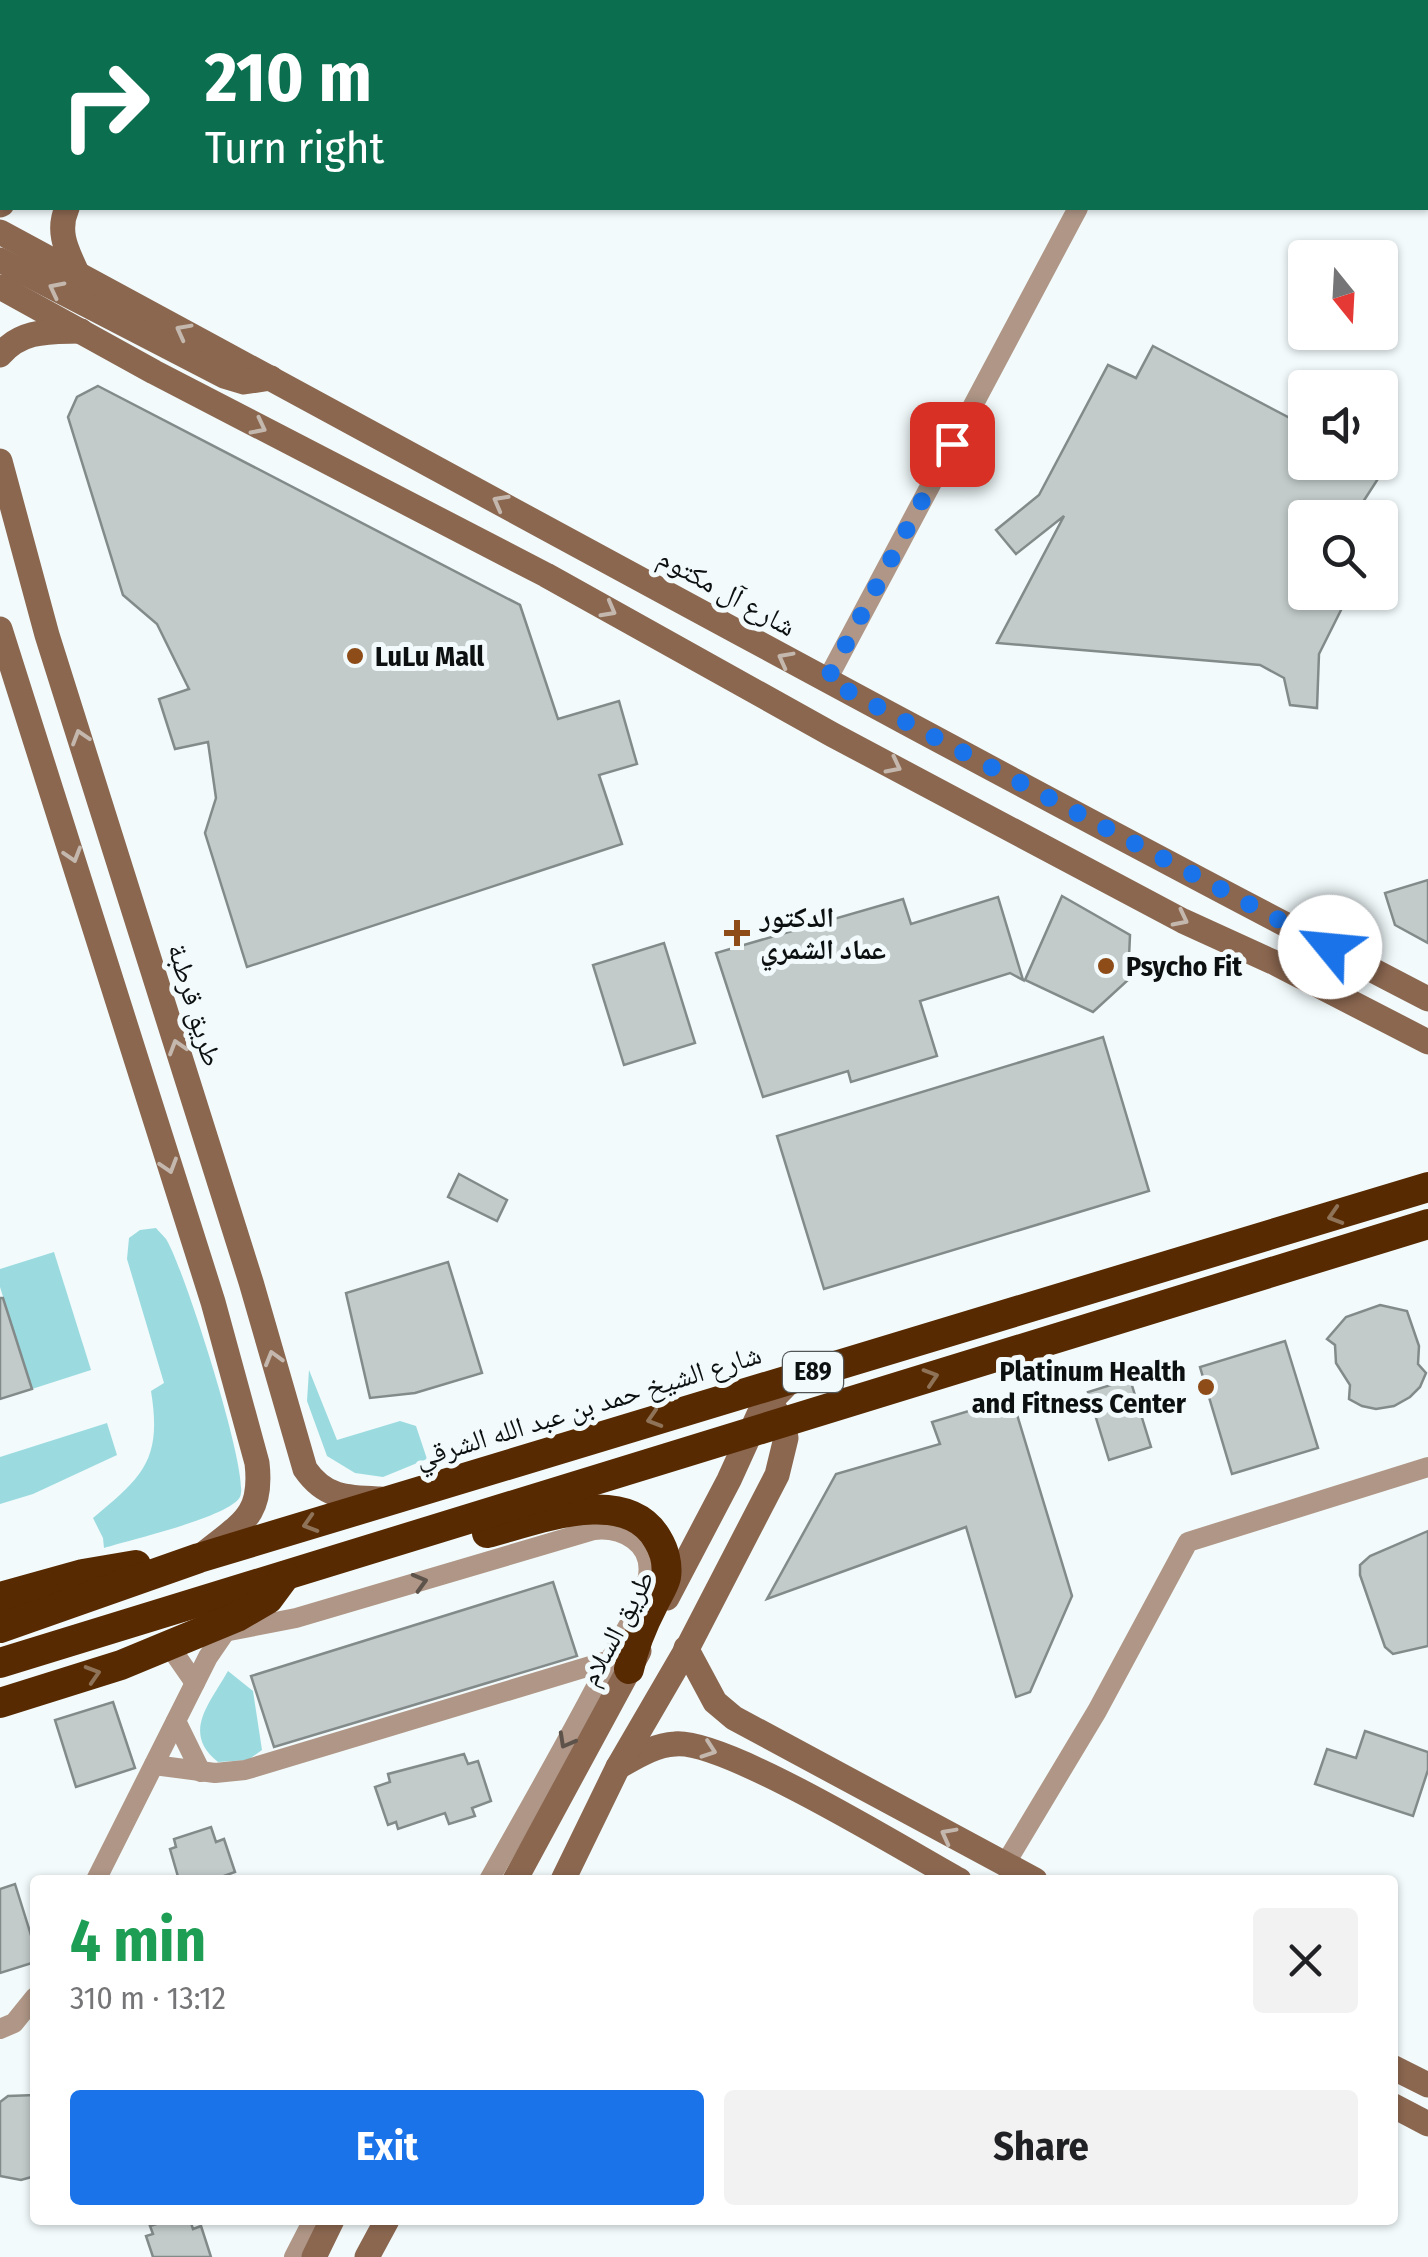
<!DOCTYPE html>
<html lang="en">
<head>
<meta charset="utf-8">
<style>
  :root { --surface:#fff; --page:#f2f2f2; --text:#202124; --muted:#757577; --accent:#1a73e8 }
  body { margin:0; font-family:"Fira Sans Condensed","Noto Naskh Arabic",sans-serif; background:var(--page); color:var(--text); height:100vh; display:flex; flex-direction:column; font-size:38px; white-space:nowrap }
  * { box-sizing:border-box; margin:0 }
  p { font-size:32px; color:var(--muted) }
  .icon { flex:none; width:55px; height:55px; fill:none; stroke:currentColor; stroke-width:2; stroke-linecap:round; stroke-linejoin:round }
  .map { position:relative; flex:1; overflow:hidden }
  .details { position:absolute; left:30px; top:1875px; width:1368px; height:350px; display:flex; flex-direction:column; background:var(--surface); border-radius:10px; box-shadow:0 2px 8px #0004 }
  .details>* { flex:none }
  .banner { position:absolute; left:0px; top:0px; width:1430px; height:210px; box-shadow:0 2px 8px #0004; background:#0b6e4f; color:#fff; overflow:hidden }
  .needle { width:65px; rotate:162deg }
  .controls { position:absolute; left:1288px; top:240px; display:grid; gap:20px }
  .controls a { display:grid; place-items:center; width:110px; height:110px; border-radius:10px; background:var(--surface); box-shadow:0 2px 8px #0004; font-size:50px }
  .pin { position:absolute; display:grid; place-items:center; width:85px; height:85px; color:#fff; margin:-42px; border-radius:20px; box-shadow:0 5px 15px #0006 }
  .me { position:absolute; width:110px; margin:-55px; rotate:298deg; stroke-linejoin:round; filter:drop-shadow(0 0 8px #0008) }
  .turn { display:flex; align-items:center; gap:35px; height:210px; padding:0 40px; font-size:45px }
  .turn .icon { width:130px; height:130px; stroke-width:2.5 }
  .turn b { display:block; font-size:70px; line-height:85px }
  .round { display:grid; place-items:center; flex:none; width:105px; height:105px; border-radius:10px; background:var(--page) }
  .summary { display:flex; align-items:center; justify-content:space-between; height:170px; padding:0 40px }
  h1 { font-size:60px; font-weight:700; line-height:75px; color:#1e9e55 }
  .action { display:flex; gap:20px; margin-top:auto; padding:20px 40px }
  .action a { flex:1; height:115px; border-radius:10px; background:var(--accent); color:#fff; font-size:40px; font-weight:700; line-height:115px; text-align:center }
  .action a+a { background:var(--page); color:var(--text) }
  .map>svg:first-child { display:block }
  .green { fill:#9bdbe0 }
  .building { fill:#c2caca; stroke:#838a8a; stroke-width:2.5 }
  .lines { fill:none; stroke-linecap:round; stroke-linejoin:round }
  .street { stroke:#af9686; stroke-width:20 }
  .secondary { stroke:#8b6750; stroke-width:25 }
  .highway { stroke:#582a01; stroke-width:30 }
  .oneway { stroke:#c4b8ae }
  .oneway2 { stroke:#8e7358 }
  .oneway3 { stroke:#5e534b }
  .route { stroke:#1a73e8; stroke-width:18; stroke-dasharray:0 32.4 }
  .poi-dot { fill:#8d4c18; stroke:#f2fafb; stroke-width:4 }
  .labels { text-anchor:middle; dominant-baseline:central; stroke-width:10; stroke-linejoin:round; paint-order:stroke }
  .shield { fill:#f2fafb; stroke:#525656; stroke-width:2.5 }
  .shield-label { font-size:25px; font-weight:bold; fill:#0d1010 }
  .street-label { font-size:28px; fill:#0d1010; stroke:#f2fafb }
  .poi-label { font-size:28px; font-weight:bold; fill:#0d1010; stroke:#f2fafb; text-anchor:start }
</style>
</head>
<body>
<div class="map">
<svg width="1428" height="2257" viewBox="0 0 1428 2257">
  <rect width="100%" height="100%" fill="#f2fafb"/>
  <!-- green -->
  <g class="green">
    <path d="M156,1228C159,1232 163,1235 166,1239C183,1265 251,1476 240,1497C229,1517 130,1540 104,1548L103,1538L93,1518C144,1476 162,1459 151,1391L164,1383L127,1259L129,1238L140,1230Z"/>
    <polygon points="54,1252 91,1370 32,1389 0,1287 0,1269"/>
    <polygon points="309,1370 337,1440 400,1421 416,1426 427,1459 383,1477 355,1473 327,1456 307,1401"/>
    <polygon points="107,1423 117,1455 33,1494 0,1504 0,1457"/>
    <path d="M228,1671L253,1691L262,1750L248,1760L218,1762C181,1733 210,1703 228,1671Z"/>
  </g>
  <!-- building -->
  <g class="building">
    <polygon points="1153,346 1305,426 1305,462 1375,462 1385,468 1361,505 1392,513 1391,518 1305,518 1305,592 1350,592 1319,654 1317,708 1290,705 1284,678 1260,665 997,643 1064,516 1016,554 996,530 1039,495 1108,365 1136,378"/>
    <polygon points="98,386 520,605 558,719 619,701 637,764 599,775 622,844 247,967 205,833 216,798 208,742 175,749 159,699 189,689 157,624 123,595 68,417 77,397"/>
    <polygon points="1428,880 1428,943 1395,925 1385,893"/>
    <polygon points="1062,896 1130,935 1128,980 1093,1012 1025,980"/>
    <polygon points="998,897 1023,980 1010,973 920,1001 937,1056 851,1082 848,1071 763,1097 716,953 903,899 911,924"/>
    <polygon points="664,943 695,1043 624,1065 593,965"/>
    <polygon points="1103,1037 1149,1191 824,1289 777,1136"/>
    <polygon points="459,1174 507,1200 497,1221 448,1197"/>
    <polygon points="448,1262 482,1373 415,1393 370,1398 346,1293"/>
    <polygon points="0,1298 3,1298 32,1389 0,1399"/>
    <polygon points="1380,1305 1407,1311 1419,1346 1418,1364 1426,1373 1420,1387 1410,1397 1394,1406 1376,1409 1362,1406 1349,1399 1350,1385 1336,1363 1335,1345 1327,1339 1346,1317"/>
    <polygon points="1285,1341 1318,1448 1232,1474 1200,1367"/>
    <polygon points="1130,1379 1151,1447 1109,1460 1088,1392"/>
    <polygon points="1012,1398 1072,1596 1030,1692 1016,1697 966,1527 767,1599 836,1474 940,1444 932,1422"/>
    <polygon points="1428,1531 1428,1646 1393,1654 1385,1647 1360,1575 1360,1565 1370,1556"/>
    <polygon points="553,1582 577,1656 274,1747 251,1676"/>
    <polygon points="113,1702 135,1768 76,1787 55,1720"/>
    <polygon points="1365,1731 1428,1752 1428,1770 1413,1816 1315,1784 1327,1749 1356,1758"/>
    <polygon points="464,1754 468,1764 478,1761 491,1801 472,1808 475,1816 449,1824 445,1813 398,1829 396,1822 388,1825 375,1787 390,1782 388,1774"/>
    <polygon points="211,1827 216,1842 224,1839 235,1872 221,1877 222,1880 179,1880 170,1849 176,1847 174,1839"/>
    <polygon points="15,1884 35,1948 35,1962 0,1973 0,1889"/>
    <polygon points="35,2095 35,2176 21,2180 0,2176 0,2102 8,2096"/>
    <polygon points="168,2220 190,2220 193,2229 201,2226 211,2257 153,2257 146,2236 153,2234 150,2226"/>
  </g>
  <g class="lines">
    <!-- street -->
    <g class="street">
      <polyline points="1186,2 1188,0"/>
      <polyline points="827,680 1078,208"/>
      <path d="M224,1632L296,1618L594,1530C622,1527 653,1543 648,1576C645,1602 625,1629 614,1652C575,1729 531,1805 489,1880"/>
      <polyline points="168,1644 195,1683"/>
      <polyline points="176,1721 201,1772"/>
      <polyline points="154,1765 215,1773 245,1770 610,1660"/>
      <polyline points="1004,1866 1097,1711 1188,1542 1428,1467"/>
      <polyline points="96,1880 208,1657 232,1622"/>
      <polyline points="0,2029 14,2023 35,1997"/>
      <polyline points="294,2257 313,2220"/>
    </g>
    <!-- secondary -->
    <g class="secondary">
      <polyline points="508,2 516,0"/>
      <polyline points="636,2 644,0"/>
      <polyline points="0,125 2,126"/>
      <polyline points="0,152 2,151"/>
      <polyline points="0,176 2,175"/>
      <polyline points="0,205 2,204"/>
      <path d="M67,208C56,233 68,252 78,275"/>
      <path d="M0,232C476,489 949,750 1428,999"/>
      <polyline points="0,260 224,376 244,382 271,378"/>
      <polyline points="0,287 154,372 546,575 833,735 1183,921 1273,962 1428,1042"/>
      <path d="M0,355C22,329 50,332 81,331"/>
      <path d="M0,461L47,635L251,1282L305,1469C325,1498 347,1498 380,1499"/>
      <path d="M0,629L213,1302L257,1463C263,1515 242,1523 206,1552"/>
      <polyline points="667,1598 729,1480 760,1412 792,1379"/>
      <polyline points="686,1648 715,1702 734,1718 1035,1880"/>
      <path d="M618,1767C636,1757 654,1745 675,1744C725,1739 906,1851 959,1880"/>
      <polyline points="515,1880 639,1651"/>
      <polyline points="563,1880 618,1767 689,1645 777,1475 786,1438 783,1422 774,1408"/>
      <polyline points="1392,2067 1428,2085"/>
      <polyline points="1392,2105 1428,2124"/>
      <polyline points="314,2257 332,2220"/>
      <polyline points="367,2257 387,2220"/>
    </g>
    <!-- highway -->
    <g class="highway">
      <path d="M487,1533C534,1521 627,1483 658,1540C664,1550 668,1564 666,1577C664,1586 657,1596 653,1605C642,1626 634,1646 629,1669"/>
      <polyline points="0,1597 83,1574 136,1565"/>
      <polyline points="0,1628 199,1558 1428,1187"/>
      <polyline points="0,1663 1428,1224"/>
      <polyline points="0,1703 121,1665 237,1617 268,1599 285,1576"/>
    </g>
  </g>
  <!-- one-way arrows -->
  <defs><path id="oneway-chevron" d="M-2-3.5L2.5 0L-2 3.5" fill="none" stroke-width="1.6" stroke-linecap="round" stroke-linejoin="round" transform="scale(2.5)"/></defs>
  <g class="oneway">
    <use href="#oneway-chevron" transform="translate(56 289) rotate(-153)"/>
    <use href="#oneway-chevron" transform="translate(183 331) rotate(-152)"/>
    <use href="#oneway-chevron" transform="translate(259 427) rotate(27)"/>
    <use href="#oneway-chevron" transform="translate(500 502) rotate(-151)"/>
    <use href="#oneway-chevron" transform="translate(609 610) rotate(29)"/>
    <use href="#oneway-chevron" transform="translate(785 659) rotate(-152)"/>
    <use href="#oneway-chevron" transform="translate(80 737) rotate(-107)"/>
    <use href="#oneway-chevron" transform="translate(894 766) rotate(27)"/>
    <use href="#oneway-chevron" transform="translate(73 855) rotate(73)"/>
    <use href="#oneway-chevron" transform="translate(1181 919) rotate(27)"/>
    <use href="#oneway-chevron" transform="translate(177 1047) rotate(-107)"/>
    <use href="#oneway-chevron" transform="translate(169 1166) rotate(73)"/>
    <use href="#oneway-chevron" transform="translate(273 1358) rotate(-106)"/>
    <use href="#oneway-chevron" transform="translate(709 1750) rotate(19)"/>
    <use href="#oneway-chevron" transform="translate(948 1835) rotate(-152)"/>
  </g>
  <g class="oneway2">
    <use href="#oneway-chevron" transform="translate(1335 1216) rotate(163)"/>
    <use href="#oneway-chevron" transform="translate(931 1377) rotate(-18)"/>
    <use href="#oneway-chevron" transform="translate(654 1419) rotate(163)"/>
    <use href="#oneway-chevron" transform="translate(310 1524) rotate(163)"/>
    <use href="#oneway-chevron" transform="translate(93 1674) rotate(-17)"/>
  </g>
  <g class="oneway3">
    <use href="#oneway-chevron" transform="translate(420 1582) rotate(-16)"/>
    <use href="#oneway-chevron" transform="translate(566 1741) rotate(119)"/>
  </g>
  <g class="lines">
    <!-- route -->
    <polyline class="route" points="952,444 827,680 1330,947"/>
  </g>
  <!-- markers -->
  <g class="poi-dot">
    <circle cx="355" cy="656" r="10"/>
    <path d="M732 918h10v10h10v10h-10v10h-10v-10h-10v-10h10z"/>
    <circle cx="1106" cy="966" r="10"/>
    <circle cx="1206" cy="1387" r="10"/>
  </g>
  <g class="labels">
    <!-- shield labels -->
    <rect class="shield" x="783" y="1352" width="60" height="40" rx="8"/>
    <g class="shield-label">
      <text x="813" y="1372">E89</text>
    </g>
    <!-- street labels -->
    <g class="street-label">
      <text transform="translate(727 592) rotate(29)">شارع آل مكتوم</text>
      <text transform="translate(195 1005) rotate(73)">طريق قرطبة</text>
      <text transform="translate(588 1406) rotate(-17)">شارع الشيخ حمد بن عبد الله الشرقي</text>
      <text transform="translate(617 1628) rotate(-62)">طريق السلام</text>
    </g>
    <!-- poi labels -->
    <g class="poi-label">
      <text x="375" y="656">LuLu Mall</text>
      <text x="760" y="917">الدكتور<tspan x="760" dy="32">عماد الشمري</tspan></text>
      <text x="1126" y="966">Psycho Fit</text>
      <text x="1186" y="1371" text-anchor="end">Platinum Health<tspan x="1186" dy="32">and Fitness Center</tspan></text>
    </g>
  </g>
</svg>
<div class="controls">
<a><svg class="needle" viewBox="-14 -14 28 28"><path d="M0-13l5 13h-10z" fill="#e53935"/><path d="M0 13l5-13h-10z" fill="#757577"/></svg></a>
<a><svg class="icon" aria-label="sound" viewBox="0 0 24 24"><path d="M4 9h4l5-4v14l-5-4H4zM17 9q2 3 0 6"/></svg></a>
<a><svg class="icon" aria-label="search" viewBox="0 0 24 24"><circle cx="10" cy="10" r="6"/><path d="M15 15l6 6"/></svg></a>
</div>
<div class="pin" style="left:952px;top:444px;background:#d93025"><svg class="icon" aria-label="arrive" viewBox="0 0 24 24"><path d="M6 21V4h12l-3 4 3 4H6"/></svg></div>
<svg class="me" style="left:1330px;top:947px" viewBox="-20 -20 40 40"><circle r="19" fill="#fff"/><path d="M0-13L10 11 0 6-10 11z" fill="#1a73e8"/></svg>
<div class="banner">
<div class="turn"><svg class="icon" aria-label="right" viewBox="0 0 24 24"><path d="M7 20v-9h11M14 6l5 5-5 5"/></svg><div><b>210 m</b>Turn right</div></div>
</div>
<section class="details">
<div class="summary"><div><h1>4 min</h1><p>310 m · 13:12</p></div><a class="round"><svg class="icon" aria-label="close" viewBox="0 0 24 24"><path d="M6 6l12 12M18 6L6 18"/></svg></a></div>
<div class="action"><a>Exit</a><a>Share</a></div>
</section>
</div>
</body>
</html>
